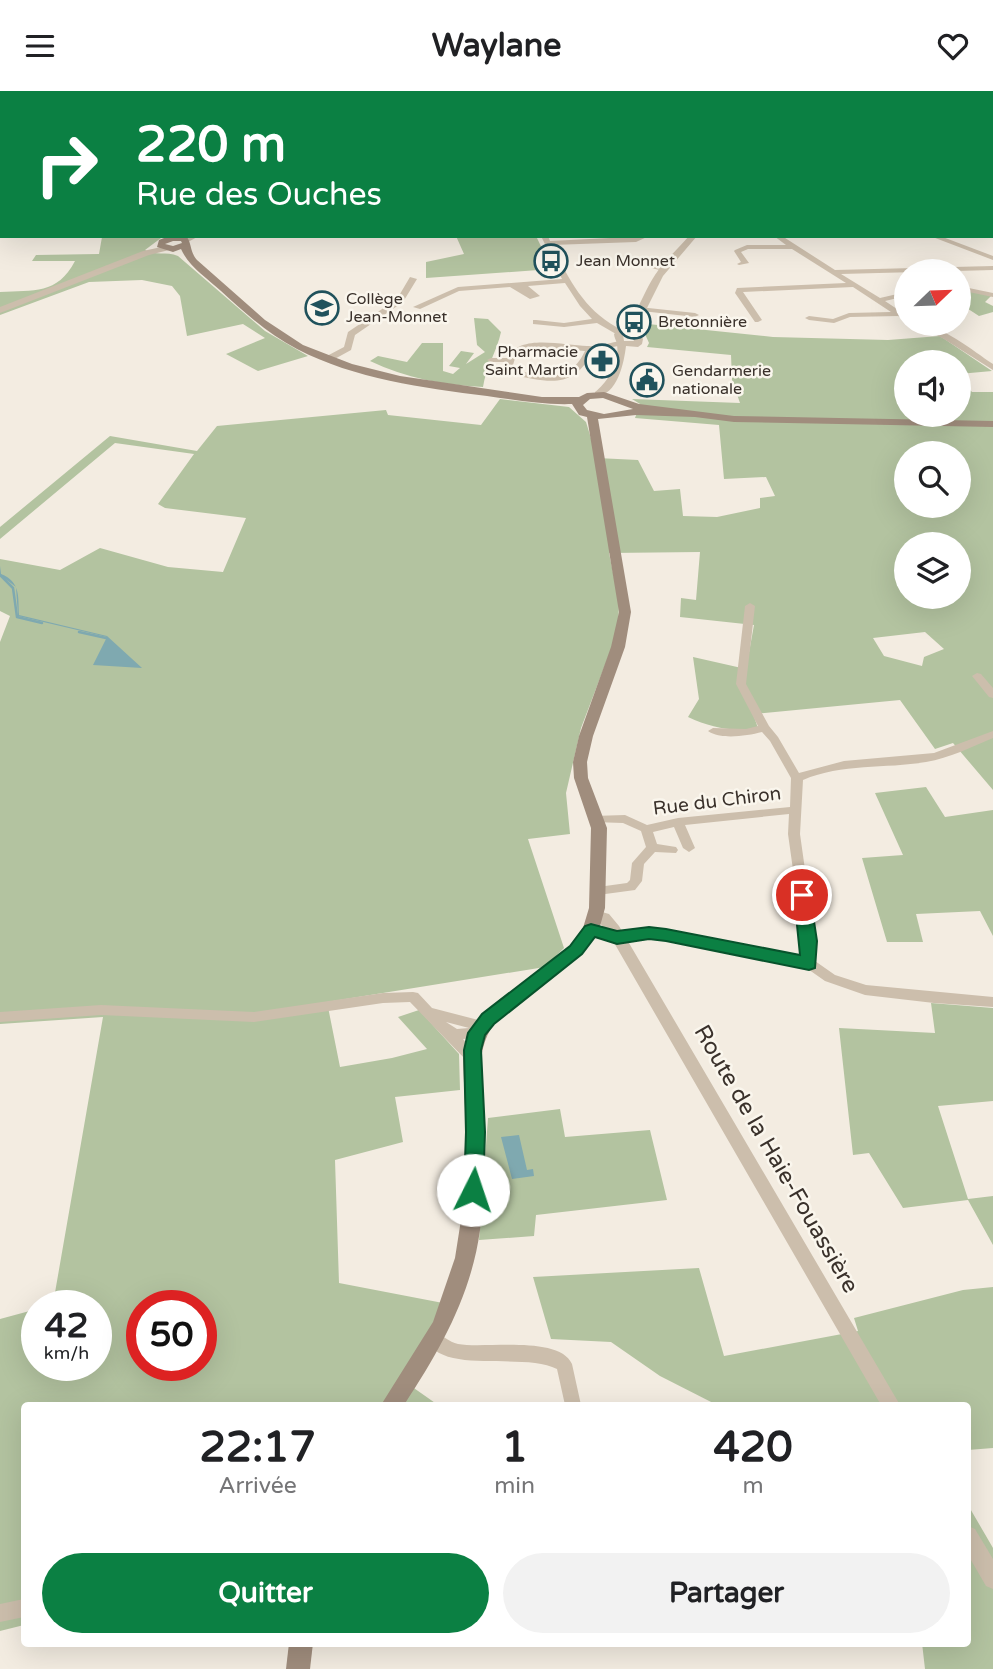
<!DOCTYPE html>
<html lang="fr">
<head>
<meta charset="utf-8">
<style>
  :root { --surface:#fff; --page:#f2f2f2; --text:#202124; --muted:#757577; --accent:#0b8043 }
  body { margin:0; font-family:"Varela Round",sans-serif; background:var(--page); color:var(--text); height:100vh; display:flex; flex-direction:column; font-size:26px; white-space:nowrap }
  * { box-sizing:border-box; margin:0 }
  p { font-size:23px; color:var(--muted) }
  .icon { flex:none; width:38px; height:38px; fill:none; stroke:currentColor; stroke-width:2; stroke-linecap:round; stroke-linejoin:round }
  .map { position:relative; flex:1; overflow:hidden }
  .side { position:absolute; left:21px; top:1311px; width:950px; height:245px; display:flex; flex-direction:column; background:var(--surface); border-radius:7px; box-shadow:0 7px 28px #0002 }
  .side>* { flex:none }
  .banner { position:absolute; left:0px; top:0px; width:994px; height:147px; box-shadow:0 7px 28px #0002; background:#0b8043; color:#fff; overflow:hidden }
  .needle { width:46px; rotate:67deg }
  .tools { position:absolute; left:894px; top:168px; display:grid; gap:14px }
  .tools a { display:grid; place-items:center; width:77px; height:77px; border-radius:50%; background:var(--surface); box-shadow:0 7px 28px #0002; font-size:35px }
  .speed { position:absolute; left:21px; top:1199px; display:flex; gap:14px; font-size:35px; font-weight:700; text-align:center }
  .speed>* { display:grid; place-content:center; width:91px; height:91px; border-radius:50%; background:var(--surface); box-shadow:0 7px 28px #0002; line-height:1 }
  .speed small { font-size:18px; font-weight:400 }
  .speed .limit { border:10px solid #d22; background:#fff; color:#111 }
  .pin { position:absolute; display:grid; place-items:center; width:60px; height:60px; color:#fff; margin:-30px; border:4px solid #fff; border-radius:50%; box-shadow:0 2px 7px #0007 }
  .me { position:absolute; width:77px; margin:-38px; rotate:4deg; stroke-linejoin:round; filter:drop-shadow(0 0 5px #0008) }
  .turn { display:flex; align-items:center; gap:24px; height:147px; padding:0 21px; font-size:32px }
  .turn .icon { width:91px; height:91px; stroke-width:2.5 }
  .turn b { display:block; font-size:49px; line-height:60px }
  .eta { display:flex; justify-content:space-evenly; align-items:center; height:119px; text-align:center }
  .eta b { font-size:42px; font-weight:700; line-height:49px }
  .primary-button { display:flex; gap:14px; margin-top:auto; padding:14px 21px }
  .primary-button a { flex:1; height:80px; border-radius:42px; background:var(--accent); color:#fff; font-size:28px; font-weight:700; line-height:80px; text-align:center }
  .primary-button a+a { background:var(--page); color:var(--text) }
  header { display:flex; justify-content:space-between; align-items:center; height:91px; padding:0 21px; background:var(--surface); font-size:32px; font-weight:700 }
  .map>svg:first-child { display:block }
  .green { fill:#b3c3a0; fill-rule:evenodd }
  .water { fill:#7fa9b0 }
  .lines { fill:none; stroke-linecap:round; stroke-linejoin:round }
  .stream { stroke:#7fa9b0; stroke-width:2.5 }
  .minor { fill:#ccbeac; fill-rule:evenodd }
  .tertiary { fill:#ccbeac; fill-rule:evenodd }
  .secondary { fill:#a08d7d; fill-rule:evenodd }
  .route { fill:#0b8043; stroke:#07532c; stroke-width:2 }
  .labels { text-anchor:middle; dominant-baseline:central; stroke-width:5; stroke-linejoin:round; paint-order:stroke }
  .far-poi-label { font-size:16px; fill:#3a312b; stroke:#faf6ed; text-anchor:start }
  .street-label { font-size:19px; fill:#3a312b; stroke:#faf6ed }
  .near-street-label { font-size:23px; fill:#3a312b; stroke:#faf6ed }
</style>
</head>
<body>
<header><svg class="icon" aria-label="menu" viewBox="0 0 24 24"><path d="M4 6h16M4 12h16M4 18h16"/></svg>Waylane<svg class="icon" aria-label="heart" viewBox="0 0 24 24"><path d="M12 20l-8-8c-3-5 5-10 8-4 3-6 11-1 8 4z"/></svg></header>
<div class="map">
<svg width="993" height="1578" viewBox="0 0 993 1578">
  <rect width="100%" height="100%" fill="#f3ece1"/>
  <!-- green -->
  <g class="green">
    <path d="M76,145H159L161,147L145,159C155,165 166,160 178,165L265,240L308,265L258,280L226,263L265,247L243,233L187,245L180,205L172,195L142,189L89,191L0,224V201C34,199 57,204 75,170H32L36,164L99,163L102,146Z"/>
    <polygon points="456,145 536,145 552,178 426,187 426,171 464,163"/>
    <polygon points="959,197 992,204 985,211 993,215 993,221 979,225 959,212"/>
    <path d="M474,227L488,228L501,241C497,260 486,276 483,296C443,294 406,287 370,270L378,265L407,271L422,252H443V280L453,283L460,277L449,275L461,260L474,262L466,273L485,261L477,254Z"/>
    <path d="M648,233L773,246L888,249L940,245L992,280L959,283V271H906V324H959V286L972,301H993V699L953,652L935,658L900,609L753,623L758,637C732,641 712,637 688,626L699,608L693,566L746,578L754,534L680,526L681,507L696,509L700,461L609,462L619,511L618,540L581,637L566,702L570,743L528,748L564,857L545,876L327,911L340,976L392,967L427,958L398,926L419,919L459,963L460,999L395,1006L403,1051L335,1069L339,1192L443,1212L422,1255L401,1288L438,1314H24V1534L0,1540V1228L37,1218V1274H96V1214H47L53,1213L103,926L0,933V551L10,525L0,520V468L60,479L100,457L168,476L223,481L246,427L165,417L158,413L194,363L115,352L0,448V436L110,345L197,360L217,335L386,319L388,324L481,334L500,308L569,316L586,331L597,367L638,369L654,400L680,398L683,425L717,426L760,417V407L775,405L766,386L724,388L719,334L635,327L640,313L632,308L740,312L732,289L731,264L647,256L649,252L645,243ZM906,362H959V415H906ZM906,453H959V506H906ZM925,541L944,558L924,566L922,575L884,565L873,547ZM142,1214H201V1274H142Z"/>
    <polygon points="926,696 945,726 993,719 993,845 980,820 916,823 923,851 887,851 862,767 903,764 875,702"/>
    <polygon points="931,912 993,917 993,1010 938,1015 968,1108 993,1105 993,1154 968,1109 903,1117 869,1062 853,1064 839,937 935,942"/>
    <polygon points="560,1018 565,1046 650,1039 667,1109 536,1124 534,1145 479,1149 488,1027"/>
    <polygon points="699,1177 724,1265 858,1240 854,1227 963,1199 993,1196 993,1357 968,1359 968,1314 717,1314 660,1285 611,1251 551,1248 533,1186"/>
    <polygon points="968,1414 993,1457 993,1578 925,1578 922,1552 968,1552"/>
  </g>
  <!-- water -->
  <g class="water">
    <path d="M0,475L1,483C21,491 18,506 19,524L107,545L142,577L93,574L107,546L18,525L16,496L0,484Z"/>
    <polygon points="519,1044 527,1079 533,1078 534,1085 512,1088 501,1046"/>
  </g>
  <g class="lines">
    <!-- stream -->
    <g class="stream">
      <polyline points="0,484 13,497 17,526 42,532"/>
      <polyline points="79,541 106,547"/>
    </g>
    <!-- minor -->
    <g class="minor">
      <polygon points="277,0 283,0 275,2"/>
      <rect x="420" y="0" width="6" height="2"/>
      <polygon points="636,0 643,0 645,2 638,2"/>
      <polygon points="734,0 741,0 731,2"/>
      <polygon points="909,0 915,0 916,2 910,2"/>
      <rect x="992" y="11" width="1" height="4"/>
      <rect x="992" y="31" width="1" height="4"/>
      <rect x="992" y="62" width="1" height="4"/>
      <rect x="0" y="74" width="2" height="4"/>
      <rect x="992" y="76" width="1" height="4"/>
      <rect x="0" y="94" width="2" height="4"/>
      <rect x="992" y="99" width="1" height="4"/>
      <polygon points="190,145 199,145 188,151 184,151 184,149"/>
      <path d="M541,145H548L550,150L649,145L636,151L552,154C569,189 585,221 622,239V243H616L597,232L564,236L533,233V229H536L564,232L592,228L580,215L565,192L528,195L540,205L530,208L510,196L459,200L420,218L413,216L458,196L562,188Z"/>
      <polygon points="774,145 782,145 835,179 993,175 993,179 841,183 880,207 906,201 906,205 885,210 906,224 906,229 898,225 850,226 834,232 809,229 805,227 809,225 833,228 849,222 891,221 853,196 743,201 762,229 758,231 755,231 735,202 737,197 846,192 792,158 748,158 741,161 749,172 739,174 737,173 741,171 734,160 735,159 747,154 786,154"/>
      <polygon points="930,145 940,145 993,165 993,169"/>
      <polygon points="640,171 666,177 668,178 664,180 638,174 638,172"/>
      <polygon points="410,186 417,188 403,211 355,244 351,259 331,270 325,270 325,266 344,256 348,241 397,208"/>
      <polygon points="959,195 993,202 993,206 959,199"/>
      <polygon points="639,216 695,222 699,224 695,226 642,220 638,218"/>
      <path d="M915,233C940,232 973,260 993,273V279L944,248Z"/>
      <path d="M620,250H623V254L593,260C573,299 550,291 512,284L505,274L506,271H491L487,269L491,267H508C519,242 565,255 587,255C598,256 609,252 620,250ZM529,256L585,260C568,294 549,284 517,280L513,274L516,264Z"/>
      <path d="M750,512L755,515L746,593L769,635L778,646L799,682L844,670L934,662L993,640V647C971,656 950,667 926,671C885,678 842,672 803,689L800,743L815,850V870L835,884L866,894L993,906V916L934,912L865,904L825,890L805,876L666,849L649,847L617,852L612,850L611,847L612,844L649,837L803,865V850L788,743L789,723L685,734L695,757L689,761L683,757L674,736L653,741L657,753L676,756L678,759L676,762L655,761L644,773L642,790L635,799L598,804L592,800L598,796L627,792L630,789L632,772L646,756L641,740L623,732L593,731L591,728L593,725L625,724L647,734L678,727L790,716L791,687L770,650L762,641C746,645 721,649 708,640L713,637L746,638L758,635L736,593L745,515Z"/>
      <polygon points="977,582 981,583 993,597 993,607 989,606 972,585"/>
      <path d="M413,901L418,902L432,917L486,931L488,935L483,940L482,946L463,948L479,966L477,970L472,971L467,970L410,911L383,912L254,931L101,924L0,931V921L101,914L254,921L383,902ZM446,931L469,937L457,938Z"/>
      <path d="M434,1240C442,1244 449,1251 458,1253C484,1258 559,1244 572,1273L581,1314H565L557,1278C523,1260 442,1285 426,1248L428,1243Z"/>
      <polygon points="24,1508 24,1526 0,1531 0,1513"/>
    </g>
    <!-- tertiary -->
    <g class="tertiary">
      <rect x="855" y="0" width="6" height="2"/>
      <path d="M689,145H697L663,185L644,223L632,238L637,239L643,248L642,253L638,256L626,255C624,272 617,306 595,305V301C607,292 620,271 617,254C617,250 614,247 614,243C641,223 638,210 655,184C664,170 678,158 689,145ZM628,242L631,243L634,250H624L623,244Z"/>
      <polygon points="166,155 169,155 169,159 149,164 0,222 0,216 143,160"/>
      <polygon points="595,819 609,823 619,835 900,1314 881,1314 609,843 599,831 590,828 588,824 590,820"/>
      <polygon points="968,1435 975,1438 993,1468 993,1498 986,1495 968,1464"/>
    </g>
    <!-- secondary -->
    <g class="secondary">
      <polygon points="151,0 159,0 151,2"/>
      <path d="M169,145L187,146C192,154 190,161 197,169L265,229L303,254L352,273L400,285L542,306H579L587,302L604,301L639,313L734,325L993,330V336L734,331L695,326L636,324L598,328L631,521L625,556L593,645L587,671L588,687L607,737L605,817L599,839L582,863L494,933C471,965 484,1005 485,1042C486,1074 484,1107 480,1139C471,1205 440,1259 404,1314H381L433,1231L455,1167L463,1116L467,1066L463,967L471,940L482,923L570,855L583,837L589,817L591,737L574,687L573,671L579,645L611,556L619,521L587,326L579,324L572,313C544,314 515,309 487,305C423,297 355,288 297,258C268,243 245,222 221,200C207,187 189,176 181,158L173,161L157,156L159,149ZM173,150H181L182,152L173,155L165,153ZM603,307L633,318L604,323L587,319L583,314L590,308Z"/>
      <polygon points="289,1552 313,1552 310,1578 286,1578"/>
    </g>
  </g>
  <!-- route -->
  <polygon class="route" points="802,799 810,804 817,850 815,877 809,879 666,850 649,848 617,853 595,846 582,863 494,933 485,944 481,959 485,1041 483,1099 480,1105 473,1107 467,1105 464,1099 466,1041 464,959 468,942 482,923 570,855 585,835 591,833 617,840 649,836 666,838 800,864 794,804"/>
  <!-- icons -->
  <defs>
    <symbol id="bus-ring" viewBox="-11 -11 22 22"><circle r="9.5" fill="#faf6ed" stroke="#20525c" stroke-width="1.5"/><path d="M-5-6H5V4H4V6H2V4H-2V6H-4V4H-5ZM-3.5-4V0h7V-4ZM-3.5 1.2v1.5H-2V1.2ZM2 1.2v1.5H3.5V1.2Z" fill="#20525c"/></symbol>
    <symbol id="school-ring" viewBox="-11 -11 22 22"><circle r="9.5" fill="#faf6ed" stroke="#20525c" stroke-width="1.5"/><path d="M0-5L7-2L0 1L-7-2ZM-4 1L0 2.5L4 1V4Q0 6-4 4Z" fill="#20525c"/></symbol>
    <symbol id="pharmacy-ring" viewBox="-11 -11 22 22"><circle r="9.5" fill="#faf6ed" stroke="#20525c" stroke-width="1.5"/><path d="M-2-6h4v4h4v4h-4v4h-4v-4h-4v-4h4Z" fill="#20525c"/></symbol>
    <symbol id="civic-ring" viewBox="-11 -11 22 22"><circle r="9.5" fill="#faf6ed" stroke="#20525c" stroke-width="1.5"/><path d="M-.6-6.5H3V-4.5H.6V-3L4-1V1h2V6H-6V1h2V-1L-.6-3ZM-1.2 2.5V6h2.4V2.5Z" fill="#20525c"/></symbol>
  </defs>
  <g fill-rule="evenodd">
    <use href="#bus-ring" x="532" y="151" width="38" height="38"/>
    <use href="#school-ring" x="303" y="198" width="38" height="38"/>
    <use href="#bus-ring" x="615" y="212" width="38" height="38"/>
    <use href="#pharmacy-ring" x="583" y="251" width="38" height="38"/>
    <use href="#civic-ring" x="628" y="270" width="38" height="38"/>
  </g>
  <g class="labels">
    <!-- far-poi labels -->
    <g class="far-poi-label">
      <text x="576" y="170">Jean Monnet</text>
      <text x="346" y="208">Collège<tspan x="346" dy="18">Jean-Monnet</tspan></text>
      <text x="658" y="231">Bretonnière</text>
      <text x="578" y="261" text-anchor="end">Pharmacie<tspan x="578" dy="18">Saint Martin</tspan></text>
      <text x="672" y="280">Gendarmerie<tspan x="672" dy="18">nationale</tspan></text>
    </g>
    <!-- street labels -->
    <g class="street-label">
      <text transform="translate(717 710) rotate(-7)">Rue du Chiron</text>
    </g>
    <!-- near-street labels -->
    <g class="near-street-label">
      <text transform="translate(776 1068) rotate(60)">Route de la Haie-Fouassière</text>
    </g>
  </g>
</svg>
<div class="tools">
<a><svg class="needle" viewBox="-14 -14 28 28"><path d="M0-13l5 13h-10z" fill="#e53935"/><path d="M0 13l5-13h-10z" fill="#757577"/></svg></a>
<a><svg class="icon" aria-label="sound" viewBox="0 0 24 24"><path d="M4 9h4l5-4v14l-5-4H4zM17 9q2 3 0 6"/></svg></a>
<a><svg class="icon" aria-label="search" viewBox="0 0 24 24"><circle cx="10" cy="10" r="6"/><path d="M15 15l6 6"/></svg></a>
<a><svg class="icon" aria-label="layers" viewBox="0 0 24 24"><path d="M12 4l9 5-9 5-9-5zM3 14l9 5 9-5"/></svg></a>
</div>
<div class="speed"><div>42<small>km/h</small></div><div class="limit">50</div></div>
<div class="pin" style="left:802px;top:804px;background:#d93025"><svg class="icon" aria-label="arrive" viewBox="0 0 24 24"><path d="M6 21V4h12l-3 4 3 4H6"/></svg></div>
<svg class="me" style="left:473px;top:1099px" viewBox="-20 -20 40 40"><circle r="19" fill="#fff"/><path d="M0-13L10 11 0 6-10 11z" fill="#0b8043"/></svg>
<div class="banner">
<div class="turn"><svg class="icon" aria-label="right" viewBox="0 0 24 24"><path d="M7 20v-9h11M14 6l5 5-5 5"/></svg><div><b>220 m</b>Rue des Ouches</div></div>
</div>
<section class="side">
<div class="eta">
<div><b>22:17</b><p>Arrivée</p></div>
<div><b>1</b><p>min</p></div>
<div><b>420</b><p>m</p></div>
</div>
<div class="primary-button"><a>Quitter</a><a>Partager</a></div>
</section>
</div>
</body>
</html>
